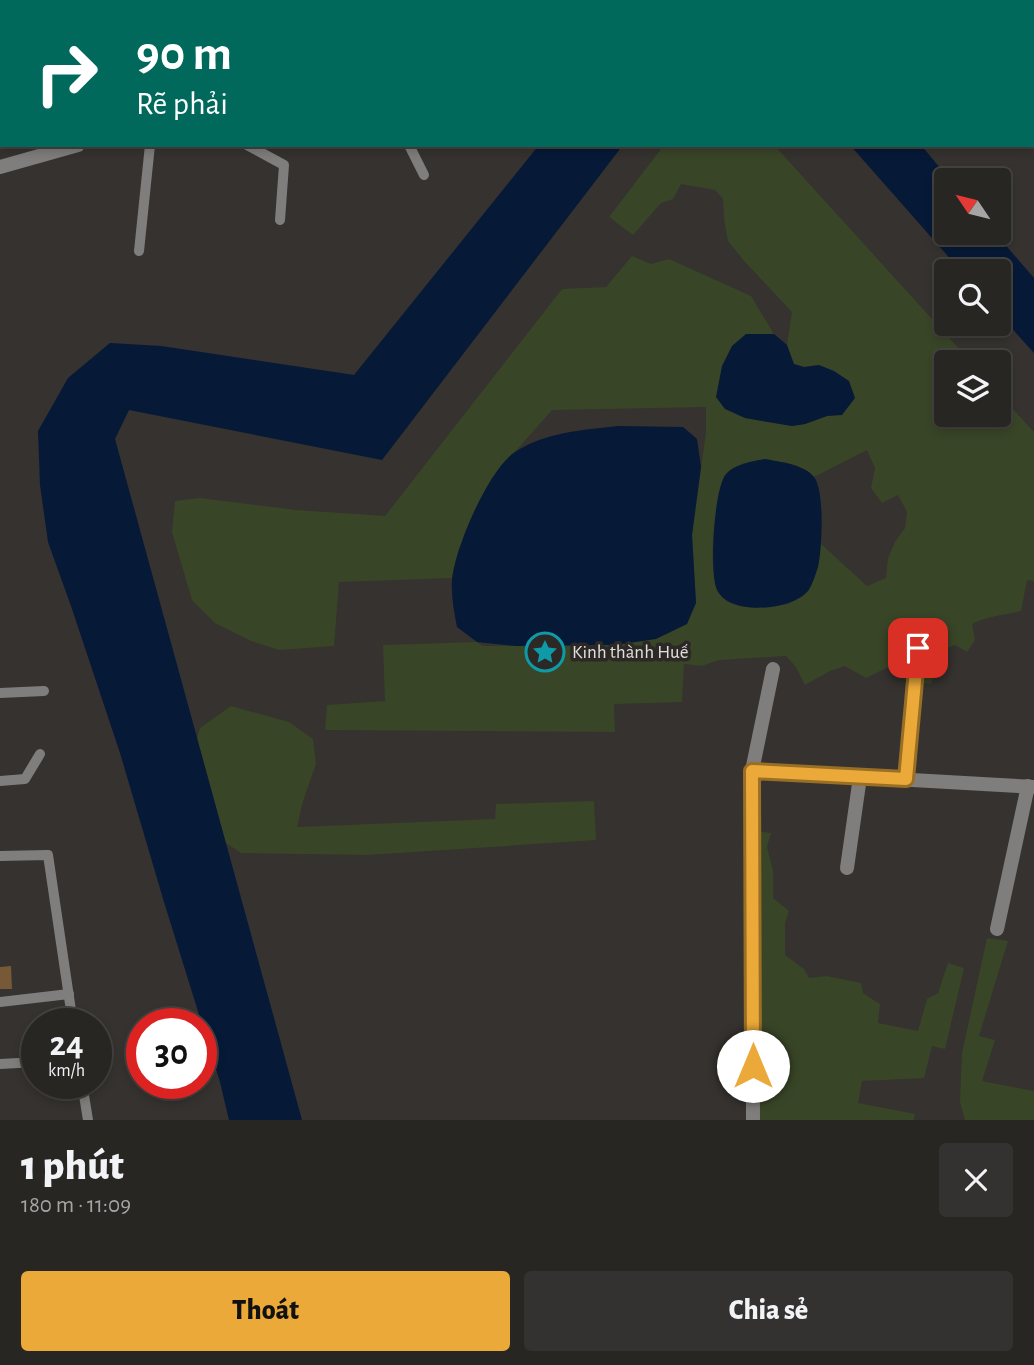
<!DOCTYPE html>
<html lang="vi">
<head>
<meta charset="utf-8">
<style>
  :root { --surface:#282623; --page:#343230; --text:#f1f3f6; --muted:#a5a5a6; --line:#444341; --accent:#eba939 }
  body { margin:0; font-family:"Alegreya Sans",sans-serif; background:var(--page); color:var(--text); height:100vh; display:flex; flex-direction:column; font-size:26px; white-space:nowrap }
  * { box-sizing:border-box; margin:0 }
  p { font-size:23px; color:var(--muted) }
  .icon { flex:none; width:38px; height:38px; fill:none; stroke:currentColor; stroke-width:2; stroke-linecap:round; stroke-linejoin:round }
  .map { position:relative; height:1120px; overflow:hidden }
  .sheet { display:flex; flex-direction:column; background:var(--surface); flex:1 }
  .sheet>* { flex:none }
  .guide { position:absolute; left:0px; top:0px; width:1034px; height:147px; box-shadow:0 4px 10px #0003,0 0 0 2px var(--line); background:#00695c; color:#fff; overflow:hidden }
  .needle { width:46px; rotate:305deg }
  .fabs { position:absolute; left:934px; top:168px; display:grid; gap:14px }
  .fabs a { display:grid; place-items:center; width:77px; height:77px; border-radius:7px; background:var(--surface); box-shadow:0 4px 10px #0003,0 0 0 2px var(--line); font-size:35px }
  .speed { position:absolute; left:21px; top:1008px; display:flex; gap:14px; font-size:35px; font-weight:700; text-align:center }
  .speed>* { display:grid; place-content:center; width:91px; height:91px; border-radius:50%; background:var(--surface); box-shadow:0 4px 10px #0003,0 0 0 2px var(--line); line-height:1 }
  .speed small { font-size:18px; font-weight:400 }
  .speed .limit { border:10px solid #d22; background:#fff; color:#111 }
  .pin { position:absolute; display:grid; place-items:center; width:60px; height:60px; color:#fff; margin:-30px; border-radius:14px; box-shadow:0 4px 10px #0006 }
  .me { position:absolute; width:77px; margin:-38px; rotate:0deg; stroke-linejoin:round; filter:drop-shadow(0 0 5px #0008) }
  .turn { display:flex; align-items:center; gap:24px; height:147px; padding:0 21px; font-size:32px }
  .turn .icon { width:91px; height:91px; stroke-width:2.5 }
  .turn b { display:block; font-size:49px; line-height:60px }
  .round { display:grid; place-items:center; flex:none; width:74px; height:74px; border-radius:7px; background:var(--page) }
  .summary { display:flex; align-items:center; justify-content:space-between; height:119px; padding:0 21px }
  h1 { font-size:42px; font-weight:800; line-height:52px }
  .cta { display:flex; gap:14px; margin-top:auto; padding:14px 21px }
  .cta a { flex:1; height:80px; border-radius:7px; background:var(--accent); color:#111; font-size:28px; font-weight:800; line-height:80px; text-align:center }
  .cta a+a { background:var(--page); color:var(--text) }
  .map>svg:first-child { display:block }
  .green { fill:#394527; fill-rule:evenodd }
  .water { fill:#061937 }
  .building { fill:#785937 }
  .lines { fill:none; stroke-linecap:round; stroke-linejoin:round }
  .lane { stroke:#807e7d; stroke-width:10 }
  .street { stroke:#807e7d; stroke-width:14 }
  .route-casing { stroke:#996e25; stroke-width:18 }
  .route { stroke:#eba939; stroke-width:12 }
  .labels { text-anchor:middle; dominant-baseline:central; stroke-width:7; stroke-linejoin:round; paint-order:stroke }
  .poi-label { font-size:19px; fill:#e1dfdd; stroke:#2b2825; text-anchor:start }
</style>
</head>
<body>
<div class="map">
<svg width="1034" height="1120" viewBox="0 0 1034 1120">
  <rect width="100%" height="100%" fill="#35322f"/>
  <!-- green -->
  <g class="green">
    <path d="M664,145H774L971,362H947V415H999V394L1034,432V581L1027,580L1021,611C1004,615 987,616 972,624L975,640L967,652L955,645L938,652L931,684L907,681L892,665L866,678L845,666L830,671L805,685L796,667L786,656L719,660L702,666L684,664L682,702L614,704L615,732L325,730L327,705L385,701L383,645L477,642L483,646L616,645L696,603L692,535L706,432V407L552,410L491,479L458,551L452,578L339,582L334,646L279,650L251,641L215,623L192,600L172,532L175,501L200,498L297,510L385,516L562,289L606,287L632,256L651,264L669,259L751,296L774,334H746L745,418L792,426L805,424L827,416L842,414L819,365L804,367L793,364L787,345L792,312L745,262L728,241L724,219L723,199L715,190L681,184L673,199L661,203L633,235L609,217ZM867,450L875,468L871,488L882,503L898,495L907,512L905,528L895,542L888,558L886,578L867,586L820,543L818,566L789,604C770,606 746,611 728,602C703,588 715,515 719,491L801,468L814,477Z"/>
    <polygon points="231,706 289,722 313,739 316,764 303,801 297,827 495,819 496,804 594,801 596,840 368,855 241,853 208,831 190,763 200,728"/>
    <polygon points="756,831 771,833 767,847 773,871 773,898 789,911 785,923 785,955 804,969 809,978 827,976 861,983 863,993 880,1004 878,1023 918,1031 927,999 938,993 948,963 964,968 945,1049 932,1046 924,1078 862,1081 858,1103 915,1114 914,1120 759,1120"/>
    <polygon points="987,938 1008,941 979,1036 995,1040 982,1081 1034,1091 1034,1120 965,1120 960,1102 962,1053"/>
  </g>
  <!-- water -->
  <g class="water">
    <polygon points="655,0 798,0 800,2 654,2"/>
    <polygon points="539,145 623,145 382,460 129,410 115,439 302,1120 229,1120 220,1082 164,902 120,753 71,606 48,542 40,485 38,431 68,378 110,343 161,346 354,375"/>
    <polygon points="850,145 921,145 950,180 947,180 947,233 995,233 1034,278 1034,353 999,314 999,271 961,271"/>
    <polygon points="746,334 774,334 787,345 794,364 804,367 819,365 834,371 849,381 855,398 842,415 827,416 805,424 792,426 745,418 725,409 716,397 722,366 732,346"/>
    <path d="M618,426L683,427L697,439L701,467L692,535L696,603L687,624L656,639L616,645L516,646L477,642L457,627C454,611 451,596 452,580C455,548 488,470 515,452C546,432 583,430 618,426Z"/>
    <path d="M765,459C780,462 804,464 814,477C825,491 822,549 818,567C816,573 812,586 808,591C791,611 730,616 717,590C709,573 714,488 726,474C734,464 753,461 765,459Z"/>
  </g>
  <!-- building -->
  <polygon class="building" points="11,966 12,989 0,989 0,967"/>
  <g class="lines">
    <!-- lane -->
    <g class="lane">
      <polyline points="247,145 284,165 280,220"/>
      <polyline points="409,145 424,175"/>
      <polyline points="139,251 150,145"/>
      <polyline points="0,693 44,691"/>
      <polyline points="0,781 25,779 40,754"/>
      <polyline points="0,856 48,855 73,1024"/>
      <polyline points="0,1002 69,994"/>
      <polyline points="0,1064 37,1062"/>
      <polyline points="82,1083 88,1120"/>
    </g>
    <!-- street -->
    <g class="street">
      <polyline points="109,0 109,2"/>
      <polyline points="376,2 379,0"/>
      <polyline points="0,167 78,145"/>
      <polyline points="752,771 1034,787"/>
      <polyline points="906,779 918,648"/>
      <polyline points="847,868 860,777"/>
      <polyline points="997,929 1028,786"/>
      <polyline points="753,1120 752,771 773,669"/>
    </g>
  </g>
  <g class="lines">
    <defs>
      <polyline id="route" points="753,1066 752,771 906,779 918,648"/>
    </defs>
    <!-- route casing -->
    <use href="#route" class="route-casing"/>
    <!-- route -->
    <use href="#route" class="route"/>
  </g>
  <!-- icons -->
  <defs>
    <symbol id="sight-ring" viewBox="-11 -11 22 22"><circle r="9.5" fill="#2b2825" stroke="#0f9aa8" stroke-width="1.5"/><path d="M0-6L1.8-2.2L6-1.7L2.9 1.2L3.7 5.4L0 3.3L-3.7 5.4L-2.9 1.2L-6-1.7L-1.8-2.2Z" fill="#0f9aa8"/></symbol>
  </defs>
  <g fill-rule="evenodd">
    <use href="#sight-ring" x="523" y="630" width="44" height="44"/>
  </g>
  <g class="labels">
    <!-- poi labels -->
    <g class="poi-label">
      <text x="572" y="652">Kinh thành Huế</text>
    </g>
  </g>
</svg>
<div class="fabs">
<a><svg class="needle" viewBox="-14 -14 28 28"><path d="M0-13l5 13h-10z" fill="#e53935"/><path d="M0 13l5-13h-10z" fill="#a5a5a6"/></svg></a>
<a><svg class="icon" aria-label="search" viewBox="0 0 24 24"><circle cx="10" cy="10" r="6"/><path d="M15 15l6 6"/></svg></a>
<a><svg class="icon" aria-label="layers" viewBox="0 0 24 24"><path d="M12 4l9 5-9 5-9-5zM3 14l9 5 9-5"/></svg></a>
</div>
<div class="speed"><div>24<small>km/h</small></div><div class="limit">30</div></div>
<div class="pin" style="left:918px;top:648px;background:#d93025"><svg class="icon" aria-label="arrive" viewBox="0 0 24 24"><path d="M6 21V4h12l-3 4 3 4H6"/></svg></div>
<svg class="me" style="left:753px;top:1066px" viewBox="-20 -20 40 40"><circle r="19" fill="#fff"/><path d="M0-13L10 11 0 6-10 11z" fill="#eba939"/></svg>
<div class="guide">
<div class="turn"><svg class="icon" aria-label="right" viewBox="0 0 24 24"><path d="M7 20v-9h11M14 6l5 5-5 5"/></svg><div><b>90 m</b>Rẽ phải</div></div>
</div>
</div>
<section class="sheet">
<div class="summary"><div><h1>1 phút</h1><p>180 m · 11:09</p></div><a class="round"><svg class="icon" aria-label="close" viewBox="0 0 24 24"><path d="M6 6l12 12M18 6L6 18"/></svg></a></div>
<div class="cta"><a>Thoát</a><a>Chia sẻ</a></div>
</section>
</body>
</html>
